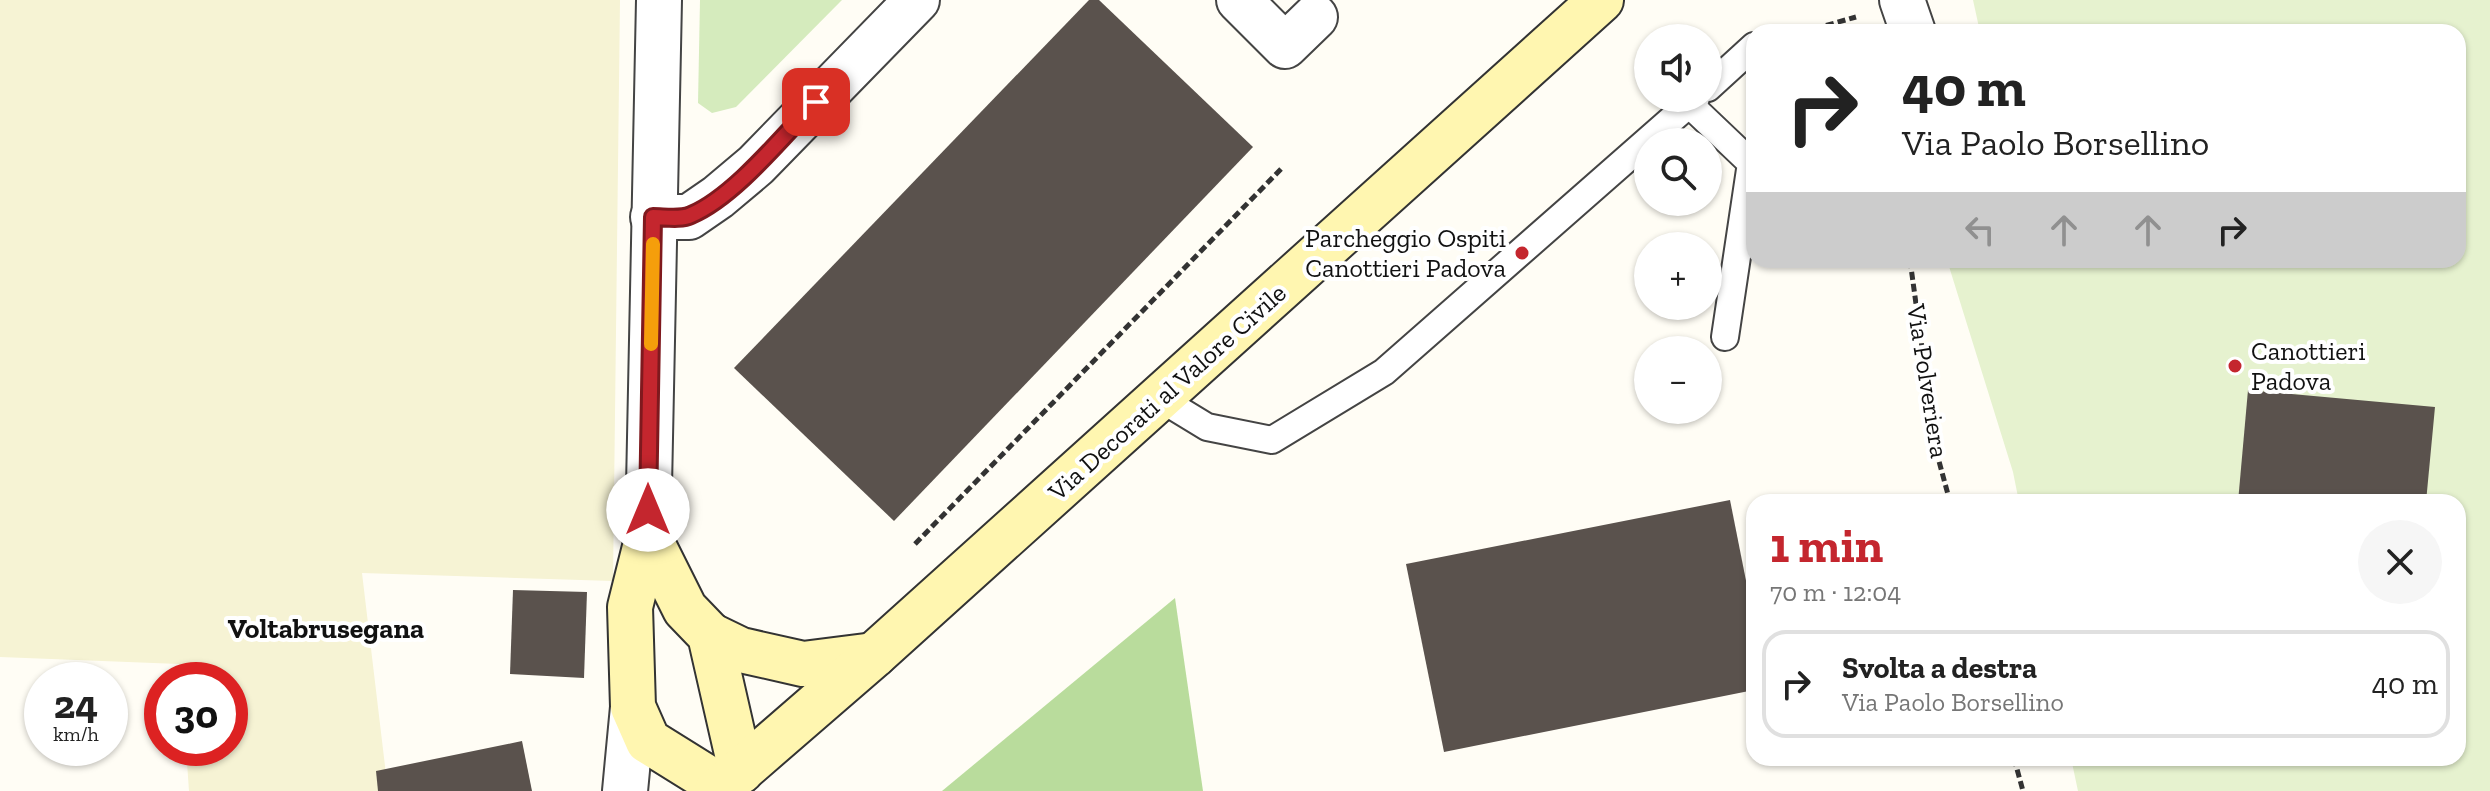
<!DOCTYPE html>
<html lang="it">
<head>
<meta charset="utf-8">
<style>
  :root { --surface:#fff; --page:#f6f6f6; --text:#222; --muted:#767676; --line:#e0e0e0; --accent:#c4262e }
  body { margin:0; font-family:"Zilla Slab",serif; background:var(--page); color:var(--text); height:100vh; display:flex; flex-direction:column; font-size:30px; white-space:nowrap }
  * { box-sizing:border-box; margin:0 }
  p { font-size:26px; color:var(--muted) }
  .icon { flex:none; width:44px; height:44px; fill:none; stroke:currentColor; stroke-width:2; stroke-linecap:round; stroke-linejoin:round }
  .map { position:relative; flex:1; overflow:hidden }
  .sheet { position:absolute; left:1746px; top:494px; width:720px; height:272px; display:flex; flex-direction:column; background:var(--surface); border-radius:24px; box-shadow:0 2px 6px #0004 }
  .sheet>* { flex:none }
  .top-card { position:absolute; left:1746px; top:24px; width:720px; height:244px; border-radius:24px; box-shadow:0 2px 6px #0004; background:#fff; color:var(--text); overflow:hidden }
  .tools { position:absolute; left:1634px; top:24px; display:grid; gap:16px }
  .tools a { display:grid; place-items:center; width:88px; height:88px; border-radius:50%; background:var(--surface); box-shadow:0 2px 6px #0004; font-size:40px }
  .speed { position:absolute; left:24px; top:662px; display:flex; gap:16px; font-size:40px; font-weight:700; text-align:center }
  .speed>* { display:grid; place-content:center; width:104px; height:104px; border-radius:50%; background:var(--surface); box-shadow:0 2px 6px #0004; line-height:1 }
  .speed small { font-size:20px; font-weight:400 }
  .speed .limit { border:12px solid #d22; background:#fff; color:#111 }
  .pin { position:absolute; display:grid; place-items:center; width:68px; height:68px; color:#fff; margin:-34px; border-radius:16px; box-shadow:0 4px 12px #0006 }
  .me { position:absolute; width:88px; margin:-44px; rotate:0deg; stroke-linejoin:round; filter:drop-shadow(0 0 6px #0008) }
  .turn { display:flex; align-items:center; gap:28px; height:168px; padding:0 24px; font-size:36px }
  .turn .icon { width:104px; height:104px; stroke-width:2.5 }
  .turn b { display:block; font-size:56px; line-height:68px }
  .lanes { display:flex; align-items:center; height:76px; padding:0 24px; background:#0003; justify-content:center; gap:40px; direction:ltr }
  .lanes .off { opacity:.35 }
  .round { display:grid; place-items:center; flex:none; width:84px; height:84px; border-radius:42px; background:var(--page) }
  .summary { display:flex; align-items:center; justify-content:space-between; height:136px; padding:0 24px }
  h1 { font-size:48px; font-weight:700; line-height:60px; color:var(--accent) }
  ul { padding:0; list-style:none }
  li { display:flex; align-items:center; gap:24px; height:108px; margin:0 16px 12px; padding:0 8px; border:4px solid var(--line); border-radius:24px }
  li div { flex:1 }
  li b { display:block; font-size:30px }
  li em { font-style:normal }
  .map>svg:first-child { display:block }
  .farmland { fill:#f6f3d4 }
  .green { fill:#d5ebbd }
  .forest { fill:#b9dc9c }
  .pitch { fill:#e6f2cf }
  .building { fill:#5a524d }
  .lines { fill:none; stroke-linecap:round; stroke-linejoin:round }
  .lane-casing { stroke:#444; stroke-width:30 }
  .street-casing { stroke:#444; stroke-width:48 }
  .secondary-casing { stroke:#333; stroke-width:48 }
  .path { stroke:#333; stroke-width:5; stroke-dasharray:8 4; stroke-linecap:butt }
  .lane { stroke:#fff; stroke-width:26 }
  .street { stroke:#fff; stroke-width:44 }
  .secondary { stroke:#fff6b0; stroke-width:44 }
  .route-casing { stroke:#7f191e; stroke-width:20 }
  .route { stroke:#c4262e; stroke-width:14 }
  .slow { stroke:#f59e0b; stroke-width:14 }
  .poi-dot { fill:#c4262e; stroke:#fff; stroke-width:3 }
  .labels { text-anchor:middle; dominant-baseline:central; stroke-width:8; stroke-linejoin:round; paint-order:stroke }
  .poi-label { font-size:26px; fill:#111; stroke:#fff; text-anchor:end }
  .street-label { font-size:26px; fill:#111; stroke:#fff }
  .neighbourhood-label { font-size:28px; font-weight:bold; fill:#111; stroke:#fff }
</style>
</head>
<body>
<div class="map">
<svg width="2490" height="791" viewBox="0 0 2490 791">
  <rect width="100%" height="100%" fill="#fffdf5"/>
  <!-- farmland -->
  <polygon class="farmland" points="0,0 620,0 613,581 362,573 388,791 189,791 186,748 230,748 230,680 181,680 179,664 0,657"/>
  <!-- green -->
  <polygon class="green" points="700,0 842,0 736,107 712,113 698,103"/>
  <!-- forest -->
  <polygon class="forest" points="1175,598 1203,791 942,791"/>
  <!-- pitch -->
  <polygon class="pitch" points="1973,0 2490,0 2490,791 2078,791 2071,758 2458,758 2458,502 2019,502 2013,472 1947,260 2458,260 2458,32 1980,32"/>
  <!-- building -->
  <g class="building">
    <polygon points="1089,0 1099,0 1253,147 894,521 734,368"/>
    <polygon points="2248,390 2435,407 2426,502 2238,502"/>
    <polygon points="1730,500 1754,621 1754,690 1444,752 1406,564"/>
    <polygon points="513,590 587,592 584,678 510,674"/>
    <polygon points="522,741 532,791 378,791 376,771"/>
  </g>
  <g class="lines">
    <defs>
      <g id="lane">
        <polyline points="1708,88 1754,46"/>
        <polyline points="1689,104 1751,163 1725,337"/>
        <polyline points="1161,399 1207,427 1272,440 1384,372 1696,98"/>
      </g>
      <g id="street">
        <polyline points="1239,0 1285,46 1315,17"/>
        <polyline points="1902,0 1913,32"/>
        <polyline points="653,217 689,217 718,197 756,165 917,0"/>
        <polyline points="648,535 659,0"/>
        <polyline points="625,791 633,707"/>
      </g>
      <g id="secondary">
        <polyline points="648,535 630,607 633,707 648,741 722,787"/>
        <polyline points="648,535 685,609 710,635 741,771"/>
        <polyline points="710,635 741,650 803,664 874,655"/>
        <polyline points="717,791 874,655 1601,0"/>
      </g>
    </defs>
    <!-- lane casing -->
    <use href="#lane" class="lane-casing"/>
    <!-- street casing -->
    <use href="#street" class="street-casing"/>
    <!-- secondary casing -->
    <use href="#secondary" class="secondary-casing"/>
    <!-- path -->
    <g class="path">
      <polyline points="1803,32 1856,17"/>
      <polyline points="1910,260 1936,450 1950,502"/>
      <polyline points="915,544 1283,167"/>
      <polyline points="2014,758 2023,791"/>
    </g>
    <!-- lane -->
    <use href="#lane" class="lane"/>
    <!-- street -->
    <use href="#street" class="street"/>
    <!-- secondary -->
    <use href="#secondary" class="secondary"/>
  </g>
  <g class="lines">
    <defs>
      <path id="route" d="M648,510L653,217C664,217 681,220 691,215C734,197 783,136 816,102"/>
    </defs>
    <!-- route casing -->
    <use href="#route" class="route-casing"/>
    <!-- route -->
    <use href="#route" class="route"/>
    <!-- slow -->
    <polyline class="slow" points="651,344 653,244"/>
  </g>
  <!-- markers -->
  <g class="poi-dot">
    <circle cx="1522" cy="253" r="8"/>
    <circle cx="2235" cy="366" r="8"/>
  </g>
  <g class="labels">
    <!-- poi labels -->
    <g class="poi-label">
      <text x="1506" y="238">Parcheggio Ospiti<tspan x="1506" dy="30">Canottieri Padova</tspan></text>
      <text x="2251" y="351" text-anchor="start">Canottieri<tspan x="2251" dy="30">Padova</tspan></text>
    </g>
    <!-- street labels -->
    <g class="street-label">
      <text transform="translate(1928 381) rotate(81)">Via Polveriera</text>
      <text transform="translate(1167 392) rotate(-42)">Via Decorati al Valore Civile</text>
    </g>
    <!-- neighbourhood labels -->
    <g class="neighbourhood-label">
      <text x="326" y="628">Voltabrusegana</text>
    </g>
  </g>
</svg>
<div class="tools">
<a><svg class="icon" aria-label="sound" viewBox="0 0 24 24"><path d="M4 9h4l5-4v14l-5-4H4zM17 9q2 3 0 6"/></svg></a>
<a><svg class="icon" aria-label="search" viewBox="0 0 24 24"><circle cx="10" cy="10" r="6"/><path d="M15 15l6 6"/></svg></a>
<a>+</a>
<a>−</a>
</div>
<div class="speed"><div>24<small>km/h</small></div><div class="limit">30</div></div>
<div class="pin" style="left:816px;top:102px;background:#d93025"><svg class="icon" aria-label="arrive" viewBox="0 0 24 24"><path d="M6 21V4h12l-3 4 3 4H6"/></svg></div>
<svg class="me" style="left:648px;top:510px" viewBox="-20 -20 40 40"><circle r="19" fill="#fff"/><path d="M0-13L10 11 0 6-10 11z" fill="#c4262e"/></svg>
<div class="top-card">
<div class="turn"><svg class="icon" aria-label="right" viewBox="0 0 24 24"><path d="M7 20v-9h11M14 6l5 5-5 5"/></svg><div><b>40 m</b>Via Paolo Borsellino</div></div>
<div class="lanes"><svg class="icon off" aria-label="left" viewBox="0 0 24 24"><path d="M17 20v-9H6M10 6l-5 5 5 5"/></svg><svg class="icon off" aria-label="ahead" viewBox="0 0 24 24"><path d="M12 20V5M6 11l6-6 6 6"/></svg><svg class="icon off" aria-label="ahead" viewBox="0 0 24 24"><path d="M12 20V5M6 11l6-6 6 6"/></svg><svg class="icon" aria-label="right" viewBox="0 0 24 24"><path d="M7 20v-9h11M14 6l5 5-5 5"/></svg></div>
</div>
<section class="sheet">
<div class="summary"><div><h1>1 min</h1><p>70 m · 12:04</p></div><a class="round"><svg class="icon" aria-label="close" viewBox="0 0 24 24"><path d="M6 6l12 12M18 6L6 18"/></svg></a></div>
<ul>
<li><svg class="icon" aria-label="right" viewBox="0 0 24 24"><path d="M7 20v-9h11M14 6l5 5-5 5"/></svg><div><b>Svolta a destra</b><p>Via Paolo Borsellino</p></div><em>40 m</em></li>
</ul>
</section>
</div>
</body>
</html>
